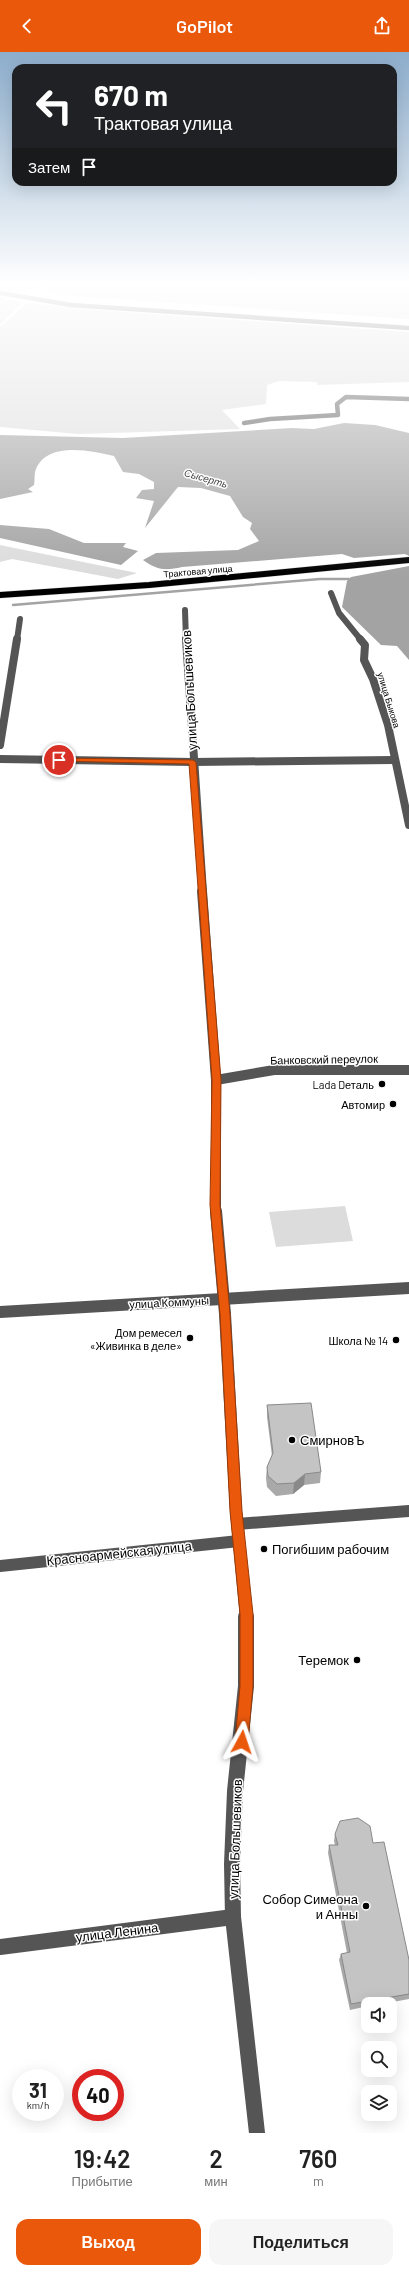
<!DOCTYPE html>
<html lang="ru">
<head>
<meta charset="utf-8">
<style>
  :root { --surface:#fff; --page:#f6f6f6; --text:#222; --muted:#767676; --accent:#ea580c }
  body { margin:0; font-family:Barlow,sans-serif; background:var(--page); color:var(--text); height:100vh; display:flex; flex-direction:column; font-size:15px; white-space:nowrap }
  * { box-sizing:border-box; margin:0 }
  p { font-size:13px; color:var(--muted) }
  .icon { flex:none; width:22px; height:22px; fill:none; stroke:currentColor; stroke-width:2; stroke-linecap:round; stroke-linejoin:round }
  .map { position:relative; height:2081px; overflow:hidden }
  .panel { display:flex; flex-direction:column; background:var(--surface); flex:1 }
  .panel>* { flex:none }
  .hud { position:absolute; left:12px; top:12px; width:385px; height:122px; border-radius:12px; box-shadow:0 4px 16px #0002; background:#202124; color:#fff; overflow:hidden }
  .buttons { position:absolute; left:361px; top:1945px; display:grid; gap:8px }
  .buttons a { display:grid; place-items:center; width:36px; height:36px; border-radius:8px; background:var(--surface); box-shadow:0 4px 16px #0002; font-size:20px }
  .speed { position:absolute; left:12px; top:2017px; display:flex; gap:8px; font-size:20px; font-weight:700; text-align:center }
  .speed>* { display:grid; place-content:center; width:52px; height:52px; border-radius:50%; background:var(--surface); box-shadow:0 4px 16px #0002; line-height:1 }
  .speed small { font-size:10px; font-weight:400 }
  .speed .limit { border:6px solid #d22; background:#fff; color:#111 }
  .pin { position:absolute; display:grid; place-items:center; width:34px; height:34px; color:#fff; margin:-17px; border:2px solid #fff; border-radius:50%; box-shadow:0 1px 4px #0007 }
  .me { position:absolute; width:44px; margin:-22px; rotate:5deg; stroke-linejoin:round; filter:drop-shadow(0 0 3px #0008) }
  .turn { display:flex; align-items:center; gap:14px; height:84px; padding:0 16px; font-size:18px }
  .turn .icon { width:52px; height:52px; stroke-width:2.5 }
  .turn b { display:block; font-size:28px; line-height:34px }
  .then { display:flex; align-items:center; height:38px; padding:0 16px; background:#0003; gap:8px; font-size:15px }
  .eta { display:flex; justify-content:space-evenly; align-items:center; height:68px; text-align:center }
  .eta b { font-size:24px; font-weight:600; line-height:28px }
  .button { display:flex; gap:8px; margin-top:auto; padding:8px 16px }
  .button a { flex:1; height:46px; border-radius:12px; background:var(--accent); color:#fff; font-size:16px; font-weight:600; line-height:46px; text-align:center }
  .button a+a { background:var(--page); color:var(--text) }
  header { display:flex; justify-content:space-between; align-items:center; height:52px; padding:0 16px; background:var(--accent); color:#fff; font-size:18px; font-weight:600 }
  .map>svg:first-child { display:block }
  .green { fill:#dcdcdc }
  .water { fill:#a3a3a3 }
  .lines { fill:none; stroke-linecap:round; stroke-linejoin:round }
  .stream { stroke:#a3a3a3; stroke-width:2.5 }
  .major-casing { stroke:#dbdbdb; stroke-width:7 }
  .minor-far5 { stroke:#555; stroke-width:4.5 }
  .minor-far4 { stroke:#555; stroke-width:6 }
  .minor-far3 { stroke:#555; stroke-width:8 }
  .minor-far2 { stroke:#555; stroke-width:10 }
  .minor-far1 { stroke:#555; stroke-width:12 }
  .minor { stroke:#555; stroke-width:16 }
  .major { stroke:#000; stroke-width:6 }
  .wall { fill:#a9a9a9 }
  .shaded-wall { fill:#898989 }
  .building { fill:#c4c4c4; stroke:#898989 }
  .route { fill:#ea580c; stroke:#983908 }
  .poi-dot { fill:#000; stroke:#fff; stroke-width:1.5 }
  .labels { text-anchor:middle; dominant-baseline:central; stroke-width:3; stroke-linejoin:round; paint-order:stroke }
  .far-street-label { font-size:9px; fill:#000; stroke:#fff }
  .far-water-label { font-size:10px; font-style:italic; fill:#444; stroke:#fff }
  .street-label { font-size:11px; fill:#000; stroke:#fff }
  .poi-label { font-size:11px; fill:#000; stroke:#fff; text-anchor:end }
  .near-street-label { font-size:13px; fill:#000; stroke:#fff }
  .near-poi-label { font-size:13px; fill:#000; stroke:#fff; text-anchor:start }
</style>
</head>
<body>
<header><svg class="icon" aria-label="back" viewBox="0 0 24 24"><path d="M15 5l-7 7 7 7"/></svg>GoPilot<svg class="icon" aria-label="share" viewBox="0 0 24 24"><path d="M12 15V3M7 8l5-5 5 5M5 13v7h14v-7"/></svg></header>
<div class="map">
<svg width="409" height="2081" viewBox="0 0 409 2081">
  <rect width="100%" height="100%" fill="#fff"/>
  <!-- green -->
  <g class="green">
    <path d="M0,233H42C30,242 14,240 0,237Z"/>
    <polygon points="48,233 409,233 409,267 58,243 44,237"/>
    <polygon points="0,246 23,250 0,273"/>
    <polygon points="27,251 95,258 409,280 409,330 317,333 317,330 279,329 267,333 266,352 222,358 240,377 78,382 0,375 0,275"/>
    <polygon points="0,493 137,521 118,527 12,507 0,510"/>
    <polygon points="345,1154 353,1189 276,1195 269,1160"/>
  </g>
  <!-- water -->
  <g class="water">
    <path d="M344,371L375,373L409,381V504L405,502L354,506L342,502L182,515C165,519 157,518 143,508L156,501L238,498L259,489L250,477L252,471L243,465L230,444L201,436L178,435L145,476L154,449L136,446L142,438L154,437V430L139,422L123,420L114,404C91,399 48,389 36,417C34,421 35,428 34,433L28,437L33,440L0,447V383L123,386L292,376L314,377Z"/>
    <polygon points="0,473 49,477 84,491 126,491 123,495 138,499 121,513 0,486"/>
    <polygon points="409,514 409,608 397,594 381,593 342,555 347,529 351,525"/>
  </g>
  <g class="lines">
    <!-- stream -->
    <polyline class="stream" points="13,553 320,527 349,527"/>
    <defs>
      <polyline id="major" points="0,543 149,533 409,508"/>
    </defs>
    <!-- major casing -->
    <use href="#major" class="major-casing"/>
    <!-- minor-far5 -->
    <g class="minor-far5">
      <polyline points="0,241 71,253 409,276"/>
      <polyline points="244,371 270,367 338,363 337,352 346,345 409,347"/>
    </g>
    <!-- minor-far4 -->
    <g class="minor-far4">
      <polyline points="331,541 339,561 361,588"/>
      <polyline points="185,558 186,588"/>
      <polyline points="17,588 20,567"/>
    </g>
    <!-- minor-far3 -->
    <g class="minor-far3">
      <polyline points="186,587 203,840"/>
      <polyline points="360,587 365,593 364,608 373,627 388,673 409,773"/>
      <polyline points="0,693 17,587"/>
      <polyline points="0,707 193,710 394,708"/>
    </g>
    <!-- minor-far2 -->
    <g class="minor-far2">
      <polyline points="202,839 216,1028 216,1160"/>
      <polyline points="216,1028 274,1018 409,1018"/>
    </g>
    <!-- minor-far1 -->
    <g class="minor-far1">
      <polyline points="216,1159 225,1262 236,1459 246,1566"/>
      <polyline points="0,1260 409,1236"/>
      <polyline points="237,1472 409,1459"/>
      <polyline points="0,1514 239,1489"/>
    </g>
    <!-- minor -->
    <g class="minor">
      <polyline points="246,1565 246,1634 235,1739 232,1812 233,1865 257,2081"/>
      <polyline points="0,1895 233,1865"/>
    </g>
    <!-- major -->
    <use href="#major" class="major"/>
  </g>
  <!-- wall -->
  <g class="wall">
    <polygon points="267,1353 321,1420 320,1431 304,1433 293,1442 276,1444 267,1435 266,1426 267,1415 272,1404 267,1365"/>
    <polygon points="335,1782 373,1791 409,1908 409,1947 382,1952 368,1952 368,1954 350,1958 339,1908 341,1902 347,1901 328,1801 329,1793 335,1793 334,1789"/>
  </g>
  <!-- shaded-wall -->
  <polygon class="shaded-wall" points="305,1422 304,1433 293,1442 294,1431"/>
  <!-- building -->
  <g class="building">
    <polygon points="311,1351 321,1420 305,1422 294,1431 277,1432 268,1424 267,1415 273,1401 267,1353"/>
    <polygon points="358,1766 370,1774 373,1791 384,1790 409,1908 409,1942 351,1952 341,1902 350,1900 329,1793 338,1793 335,1782 340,1769"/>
  </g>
  <!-- sky -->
  <linearGradient id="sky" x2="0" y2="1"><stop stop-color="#8cadcc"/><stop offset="0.44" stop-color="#fff"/><stop offset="1" stop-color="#fff" stop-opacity="0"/></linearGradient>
  <rect width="409" height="524" fill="url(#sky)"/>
  <!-- route -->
  <polygon class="route" points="59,706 193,708 196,710 221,1028 220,1153 230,1262 242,1459 253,1562 253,1634 248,1690 246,1695 242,1697 237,1695 235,1690 240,1634 240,1562 230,1459 220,1262 210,1153 212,1028 189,712 57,709 56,708"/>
  <!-- markers -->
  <g class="poi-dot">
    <circle cx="382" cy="1032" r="4"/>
    <circle cx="393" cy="1052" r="4"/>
    <circle cx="190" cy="1286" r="4"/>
    <circle cx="396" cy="1288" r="4"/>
    <circle cx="292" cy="1388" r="4"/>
    <circle cx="264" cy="1497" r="4"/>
    <circle cx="357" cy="1608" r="4"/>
    <circle cx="366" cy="1854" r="4"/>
  </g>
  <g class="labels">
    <!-- far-street labels -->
    <g class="far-street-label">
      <text transform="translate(198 519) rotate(-5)">Трактовая улица</text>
      <text transform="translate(389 648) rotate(73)">улица Быкова</text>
    </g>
    <!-- far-water labels -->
    <g class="far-water-label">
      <text transform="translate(206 426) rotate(16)">Сысерть</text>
    </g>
    <!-- street labels -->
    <g class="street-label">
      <text transform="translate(324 1007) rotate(-1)">Банковский переулок</text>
      <text transform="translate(169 1250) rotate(-3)">улица Коммуны</text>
    </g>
    <!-- poi labels -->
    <g class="poi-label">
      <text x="374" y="1032">Lada Dеталь</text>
      <text x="385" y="1052">Автомир</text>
      <text x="182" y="1280">Дом ремесел<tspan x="182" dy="13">«Живинка в деле»</tspan></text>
      <text x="388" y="1288">Школа № 14</text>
    </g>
    <!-- near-street labels -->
    <g class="near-street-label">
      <text transform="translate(189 638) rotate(-93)">улица Большевиков</text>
      <text transform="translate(119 1501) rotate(-6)">Красноармейская улица</text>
      <text transform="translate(235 1787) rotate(-88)">улица Большевиков</text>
      <text transform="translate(117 1880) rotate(-7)">улица Ленина</text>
    </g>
    <!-- near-poi labels -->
    <g class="near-poi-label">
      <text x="300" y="1388">СмирновЪ</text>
      <text x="272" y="1497">Погибшим рабочим</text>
      <text x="349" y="1608" text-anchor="end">Теремок</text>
      <text x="358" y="1847" text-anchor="end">Собор Симеона<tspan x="358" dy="15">и Анны</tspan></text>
    </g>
  </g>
</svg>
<div class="buttons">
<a><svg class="icon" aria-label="sound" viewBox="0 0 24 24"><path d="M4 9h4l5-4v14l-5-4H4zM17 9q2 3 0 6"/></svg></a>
<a><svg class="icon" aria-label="search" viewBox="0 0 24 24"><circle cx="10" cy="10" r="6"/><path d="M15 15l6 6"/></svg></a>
<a><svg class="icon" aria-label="layers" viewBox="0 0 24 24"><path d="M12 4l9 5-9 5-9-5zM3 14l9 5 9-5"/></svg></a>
</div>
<div class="speed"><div>31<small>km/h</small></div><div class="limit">40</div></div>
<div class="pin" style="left:59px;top:708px;background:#d93025"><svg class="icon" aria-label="arrive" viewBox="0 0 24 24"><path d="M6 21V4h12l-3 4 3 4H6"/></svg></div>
<svg class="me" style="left:242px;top:1690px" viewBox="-20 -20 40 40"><path d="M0-17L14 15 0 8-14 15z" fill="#ea580c" stroke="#fff" stroke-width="4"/></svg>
<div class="hud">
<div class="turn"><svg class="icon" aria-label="left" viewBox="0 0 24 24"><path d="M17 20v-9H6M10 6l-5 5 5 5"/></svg><div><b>670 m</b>Трактовая улица</div></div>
<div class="then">Затем<svg class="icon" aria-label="arrive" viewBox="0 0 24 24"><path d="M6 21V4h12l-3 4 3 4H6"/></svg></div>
</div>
</div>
<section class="panel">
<div class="eta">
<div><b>19:42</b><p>Прибытие</p></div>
<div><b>2</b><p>мин</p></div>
<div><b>760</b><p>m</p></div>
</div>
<div class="button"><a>Выход</a><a>Поделиться</a></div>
</section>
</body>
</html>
